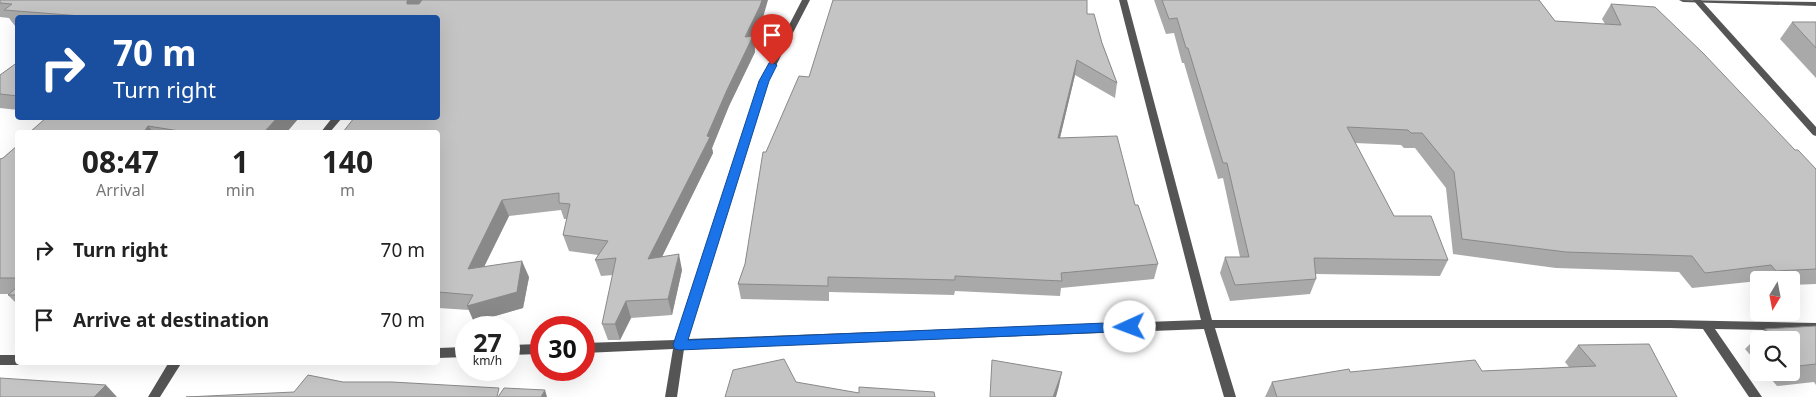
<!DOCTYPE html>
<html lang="en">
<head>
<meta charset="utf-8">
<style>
  :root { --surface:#fff; --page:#f6f6f6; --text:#222; --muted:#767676 }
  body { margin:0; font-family:"Noto Sans",sans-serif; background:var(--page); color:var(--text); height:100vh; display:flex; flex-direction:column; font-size:19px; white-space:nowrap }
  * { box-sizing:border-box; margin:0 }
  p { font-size:16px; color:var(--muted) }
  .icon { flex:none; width:28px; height:28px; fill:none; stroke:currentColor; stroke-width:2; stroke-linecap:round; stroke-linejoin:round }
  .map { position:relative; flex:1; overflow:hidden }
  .sheet { position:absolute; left:15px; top:130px; width:425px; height:235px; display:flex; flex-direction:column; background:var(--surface); border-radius:5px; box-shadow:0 5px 20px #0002 }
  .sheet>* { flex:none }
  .guide { position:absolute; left:15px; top:15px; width:425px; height:105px; border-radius:5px; box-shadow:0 5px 20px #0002; background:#1a4fa0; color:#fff; overflow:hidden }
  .needle { width:32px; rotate:190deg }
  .buttons { position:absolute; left:1750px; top:271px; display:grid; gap:10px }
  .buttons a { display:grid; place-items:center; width:50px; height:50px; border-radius:5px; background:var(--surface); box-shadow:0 5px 20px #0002; font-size:25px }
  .speed { position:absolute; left:455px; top:316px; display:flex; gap:10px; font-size:25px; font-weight:700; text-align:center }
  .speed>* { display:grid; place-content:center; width:65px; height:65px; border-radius:50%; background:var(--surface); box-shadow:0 5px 20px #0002; line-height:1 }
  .speed small { font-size:12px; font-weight:400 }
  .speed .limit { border:8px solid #d22; background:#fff; color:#111 }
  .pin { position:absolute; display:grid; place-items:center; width:42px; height:42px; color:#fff; margin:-51px -21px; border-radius:50% 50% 50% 0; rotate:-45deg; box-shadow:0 0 5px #0007 }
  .pin .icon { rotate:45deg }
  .me { position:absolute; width:55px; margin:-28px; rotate:268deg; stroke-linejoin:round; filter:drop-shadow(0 0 4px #0008) }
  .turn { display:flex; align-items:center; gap:18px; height:105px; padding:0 15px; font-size:22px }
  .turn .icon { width:65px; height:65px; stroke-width:2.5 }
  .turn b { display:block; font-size:35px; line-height:42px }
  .eta { display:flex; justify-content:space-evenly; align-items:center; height:85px; text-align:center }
  .eta b { font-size:30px; font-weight:700; line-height:35px }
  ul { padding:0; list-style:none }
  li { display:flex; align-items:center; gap:15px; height:70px; padding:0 15px }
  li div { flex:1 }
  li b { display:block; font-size:19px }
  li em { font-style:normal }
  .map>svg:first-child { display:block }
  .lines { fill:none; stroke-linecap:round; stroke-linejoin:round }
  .minor { fill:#555; fill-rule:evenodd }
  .tertiary { fill:#555; fill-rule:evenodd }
  .wall { fill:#a9a9a9 }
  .shaded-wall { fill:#898989 }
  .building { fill:#c4c4c4; stroke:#898989 }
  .route { fill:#1a73e8; stroke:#114b97 }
</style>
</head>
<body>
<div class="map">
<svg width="1816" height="397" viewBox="0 0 1816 397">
  <rect width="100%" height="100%" fill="#fff"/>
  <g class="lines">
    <!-- minor -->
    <g class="minor">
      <polygon points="802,0 810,0 768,81 687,339 1201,320 1119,0 1127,0 1212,320 1670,320 1816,323 1816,331 1715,329 1762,397 1749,397 1703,329 1670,328 1215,328 1236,397 1224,397 1204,329 684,349 677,397 665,397 673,349 584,353 584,343 675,340 760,81"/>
      <polygon points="1679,0 1816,2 1816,6 1683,2"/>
      <polygon points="332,118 342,118 330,132 321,132"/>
      <polygon points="541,344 541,354 509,355 509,345"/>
      <polygon points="466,347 466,357 438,358 438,348"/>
      <polygon points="0,355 18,355 18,362 23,362 18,365 0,365"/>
      <polygon points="169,362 182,362 160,397 148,397"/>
    </g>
    <!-- tertiary -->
    <polygon class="tertiary" points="1693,0 1701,0 1816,127 1816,136 1813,135"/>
  </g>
  <!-- wall -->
  <g class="wall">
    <polygon points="0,0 762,21 754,39 755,52 729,106 712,148 713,153 662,257 682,270 672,315 631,318 620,340 608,340 602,324 613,275 601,276 595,260 598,255 569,251 563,235 567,219 564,219 561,210 509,216 484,267 529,277 523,308 474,322 469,310 438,308 438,18 18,18 18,26 15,26 9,18 0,17"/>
    <polygon points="1154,0 1539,0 1555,21 1605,24 1602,19 1611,4 1795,150 1816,169 1816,284 1791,285 1791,280 1759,280 1759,283 1758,281 1692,288 1679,272 1556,268 1453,254 1446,188 1415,148 1404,148 1401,145 1355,143 1394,216 1448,260 1440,276 1316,274 1316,279 1310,294 1230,301 1220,273 1225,257 1240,257 1223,178 1218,179 1184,63 1182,63 1174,33 1166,34"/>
    <polygon points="1087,14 1102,43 1117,83 1115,98 1075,75 1060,138 1135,205 1158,264 1154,279 1061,288 1060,296 955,291 954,295 829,292 829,301 741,299 738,284 745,264 766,152 809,77"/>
    <polygon points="1792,22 1816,22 1816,78 1780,39"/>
    <polygon points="18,62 18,110 0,108 0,75"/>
    <polygon points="46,118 287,132 30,132"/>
    <polygon points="18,145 18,305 8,295 9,294 0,294 0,159 3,158"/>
    <polygon points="1816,326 1816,385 1814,382 1777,386 1765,372 1791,372 1791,340 1759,340 1759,365 1745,349 1765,329"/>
    <polygon points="1578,345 1677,397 1265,397 1272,382 1350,372 1482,371 1569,367 1565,362"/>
  </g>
  <!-- shaded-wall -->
  <g class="shaded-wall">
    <polygon points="408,0 427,0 414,17 407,4 407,1"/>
    <polygon points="762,0 768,0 762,21 754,39 755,52 729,106 712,148 713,153 653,275 648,259"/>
    <polygon points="1077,60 1075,75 1056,154 1058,138"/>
    <polygon points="277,118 299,118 287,132 264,132"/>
    <polygon points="148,126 153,132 144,132"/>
    <polygon points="502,200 509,216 475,285 468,269"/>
    <polygon points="679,254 682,270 672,315 668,299"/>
    <polygon points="522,261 529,277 523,308 474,322 467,306"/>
    <polygon points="626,301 631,318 620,340 615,324"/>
    <polygon points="1062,372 1059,386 1056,397 1053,397"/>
    <polygon points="106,385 117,397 94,397"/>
    <polygon points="545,390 547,397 541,397"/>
  </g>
  <!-- building -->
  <g class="building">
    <polygon points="0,0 408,0 407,1 407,4 419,4 422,0 762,0 760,6 745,37 753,36 727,90 707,136 710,137 648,259 679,254 668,299 626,301 615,324 602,324 616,258 595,260 608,241 563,235 570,204 559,203 559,193 502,200 468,269 522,261 517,292 467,306 473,295 438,292 438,132 343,132 354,118 438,118 438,18 79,18 81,16 4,10 12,4 0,3"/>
    <polygon points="833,0 1087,0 1087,14 1094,14 1102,43 1117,83 1077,60 1058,138 1117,136 1135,205 1138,205 1158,264 1061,273 1062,281 955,276 955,280 828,277 828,286 738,284 745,264 763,152 766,152 799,76 809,77"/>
    <polygon points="1162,0 1539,0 1555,21 1621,25 1611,4 1655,7 1703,53 1795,150 1798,150 1816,169 1816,269 1776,271 1771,265 1705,273 1692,256 1566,252 1462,239 1454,172 1422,133 1411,133 1408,130 1347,127 1394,216 1431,216 1448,260 1314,258 1316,279 1235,285 1225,257 1249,257 1227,163 1223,163 1188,48 1186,48 1177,18 1169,19"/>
    <polygon points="1792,22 1816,22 1816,48"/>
    <polygon points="18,62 18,96 0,94 0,75"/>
    <polygon points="46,118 277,118 264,132 186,132 148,126 144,132 30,132"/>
    <polygon points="18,145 18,278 0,278 0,159 3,158"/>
    <polygon points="18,286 18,295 8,295"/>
    <polygon points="1816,326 1816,364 1798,366 1791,359 1791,340 1775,340 1765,329"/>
    <polygon points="1649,344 1677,397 1277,397 1272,382 1349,369 1350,372 1475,360 1482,371 1596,366 1578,345"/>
    <polygon points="784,359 796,382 859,393 859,387 934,392 935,397 725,397 733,370"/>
    <polygon points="992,360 1062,372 1053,397 990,397"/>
    <polygon points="308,375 343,382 392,382 499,388 497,397 186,397 294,392"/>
    <polygon points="0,378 106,385 94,397 0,397"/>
    <polygon points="504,388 545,390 541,397 498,397"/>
  </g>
  <!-- route -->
  <polygon class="route" points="772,62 777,65 769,81 688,340 1130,322 1134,323 1136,327 1134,331 679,350 675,349 673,345 759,81 769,63"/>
</svg>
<div class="buttons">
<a><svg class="needle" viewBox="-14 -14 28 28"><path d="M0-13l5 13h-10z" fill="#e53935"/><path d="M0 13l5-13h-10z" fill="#767676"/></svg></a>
<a><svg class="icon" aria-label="search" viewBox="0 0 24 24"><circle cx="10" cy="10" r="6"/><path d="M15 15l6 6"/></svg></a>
</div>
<div class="speed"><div>27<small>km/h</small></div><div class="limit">30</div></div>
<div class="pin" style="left:772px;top:65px;background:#d93025"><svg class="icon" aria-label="arrive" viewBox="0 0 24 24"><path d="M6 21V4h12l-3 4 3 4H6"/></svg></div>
<svg class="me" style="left:1130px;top:327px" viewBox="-20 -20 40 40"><circle r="19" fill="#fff"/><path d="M0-13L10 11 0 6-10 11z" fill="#1a73e8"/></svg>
<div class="guide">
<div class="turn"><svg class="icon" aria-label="right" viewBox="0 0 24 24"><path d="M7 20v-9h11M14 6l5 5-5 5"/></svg><div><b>70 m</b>Turn right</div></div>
</div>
<section class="sheet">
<div class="eta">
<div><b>08:47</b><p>Arrival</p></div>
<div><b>1</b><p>min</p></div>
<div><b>140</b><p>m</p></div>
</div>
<ul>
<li><svg class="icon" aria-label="right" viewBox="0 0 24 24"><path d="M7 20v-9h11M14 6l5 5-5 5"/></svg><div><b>Turn right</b></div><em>70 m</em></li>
<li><svg class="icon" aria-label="arrive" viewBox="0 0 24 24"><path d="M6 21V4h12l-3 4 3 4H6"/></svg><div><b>Arrive at destination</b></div><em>70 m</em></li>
</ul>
</section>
</div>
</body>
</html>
